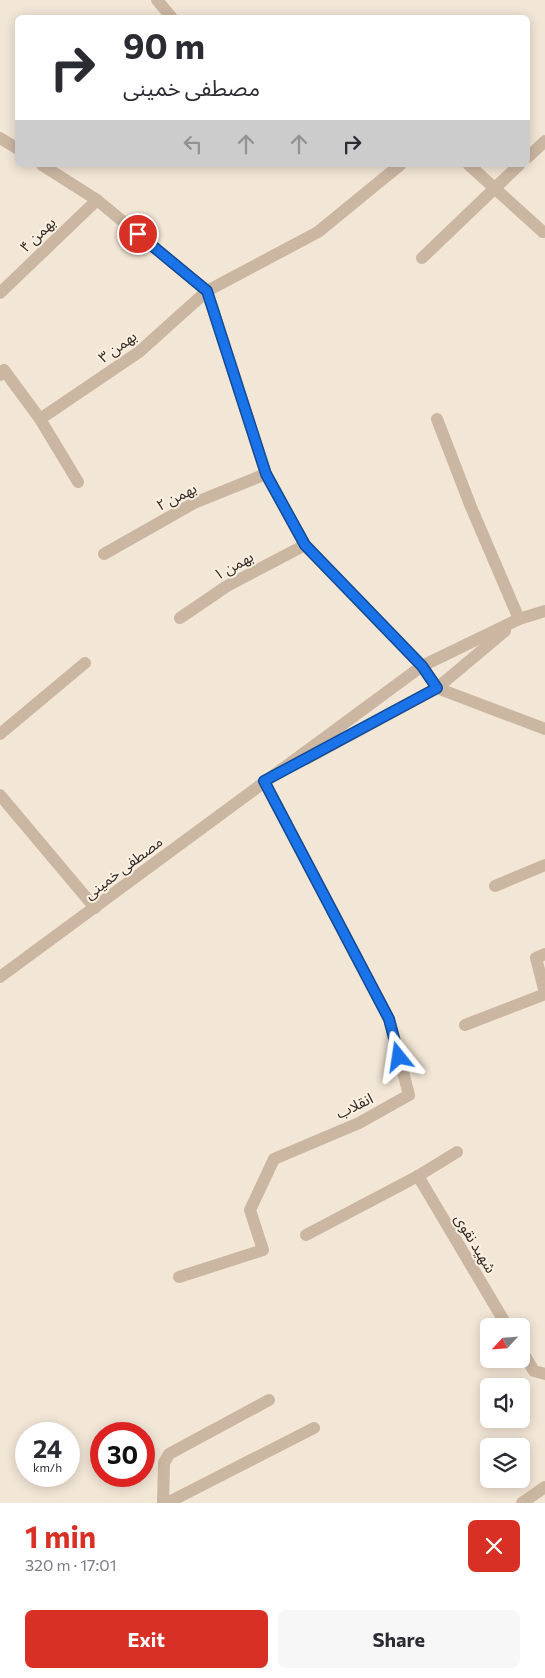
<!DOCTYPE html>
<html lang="en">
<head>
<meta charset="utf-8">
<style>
  :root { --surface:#fff; --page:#f7f7f7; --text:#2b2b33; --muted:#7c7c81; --accent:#d93025 }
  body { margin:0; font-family:Commissioner,"Noto Sans Arabic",sans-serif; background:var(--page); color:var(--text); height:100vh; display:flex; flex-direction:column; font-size:19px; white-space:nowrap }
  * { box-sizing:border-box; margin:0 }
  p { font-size:16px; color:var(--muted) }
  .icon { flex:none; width:28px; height:28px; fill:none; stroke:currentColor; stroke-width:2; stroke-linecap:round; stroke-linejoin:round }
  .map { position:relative; height:1503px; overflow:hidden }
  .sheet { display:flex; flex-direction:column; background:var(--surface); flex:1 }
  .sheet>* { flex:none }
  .top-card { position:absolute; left:15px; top:15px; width:515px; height:152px; border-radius:8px; box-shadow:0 2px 12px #0003; background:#fff; color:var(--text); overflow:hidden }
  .needle { width:32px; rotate:244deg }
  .buttons { position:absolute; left:480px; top:1318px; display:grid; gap:10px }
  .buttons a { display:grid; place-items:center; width:50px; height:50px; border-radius:8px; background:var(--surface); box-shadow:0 2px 12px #0003; font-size:25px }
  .speed { position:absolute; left:15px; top:1422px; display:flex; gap:10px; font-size:25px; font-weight:700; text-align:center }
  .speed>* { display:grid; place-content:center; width:65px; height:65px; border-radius:50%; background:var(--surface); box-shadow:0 2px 12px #0003; line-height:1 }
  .speed small { font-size:12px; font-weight:400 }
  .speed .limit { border:8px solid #d22; background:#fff; color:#111 }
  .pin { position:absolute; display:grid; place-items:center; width:42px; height:42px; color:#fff; margin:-21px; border:2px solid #fff; border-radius:50%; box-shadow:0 1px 5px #0007 }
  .me { position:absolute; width:55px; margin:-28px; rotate:345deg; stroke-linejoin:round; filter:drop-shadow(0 0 4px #0008) }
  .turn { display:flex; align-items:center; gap:18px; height:105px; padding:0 25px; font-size:22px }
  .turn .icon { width:65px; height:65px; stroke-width:2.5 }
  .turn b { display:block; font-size:35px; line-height:42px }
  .lanes { display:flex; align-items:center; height:48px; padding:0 25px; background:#0003; justify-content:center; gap:25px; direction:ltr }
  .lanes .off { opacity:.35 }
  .round { display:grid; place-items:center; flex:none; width:52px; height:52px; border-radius:8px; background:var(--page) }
  .head { display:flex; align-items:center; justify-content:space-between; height:85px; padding:0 25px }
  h1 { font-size:30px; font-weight:700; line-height:38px; color:var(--accent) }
  .button { display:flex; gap:10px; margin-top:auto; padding:10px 25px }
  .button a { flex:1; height:58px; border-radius:8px; background:var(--accent); color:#fff; font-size:20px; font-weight:700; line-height:58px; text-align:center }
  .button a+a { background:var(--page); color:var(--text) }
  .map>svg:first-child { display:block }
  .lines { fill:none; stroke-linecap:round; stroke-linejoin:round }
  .street { stroke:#cbb6a1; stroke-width:12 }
  .route-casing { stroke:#114b97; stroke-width:12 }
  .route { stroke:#1a73e8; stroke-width:9 }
  .labels { text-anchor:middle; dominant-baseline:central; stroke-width:4; stroke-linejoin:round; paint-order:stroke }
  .street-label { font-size:15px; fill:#352a24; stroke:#faf0e2 }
</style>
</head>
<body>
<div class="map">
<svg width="545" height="1503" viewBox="0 0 545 1503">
  <rect width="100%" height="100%" fill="#f2e6d6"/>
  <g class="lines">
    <!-- street -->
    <g class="street">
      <polyline points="157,0 172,18"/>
      <polyline points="0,138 18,149"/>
      <polyline points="528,157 545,141"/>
      <polyline points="42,165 97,200 207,291 266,474 305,545 422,666 437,688 545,729"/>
      <polyline points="469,165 543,232"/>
      <polyline points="422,258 519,165"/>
      <polyline points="0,293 97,200"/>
      <polyline points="0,375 4,370 40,419 78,482"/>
      <polyline points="40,419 139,352 207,291 318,232 400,165"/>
      <polyline points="437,419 471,507 519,619"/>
      <polyline points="104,554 194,503 266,474"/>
      <polyline points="180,618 227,586 305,545"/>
      <polyline points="0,734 85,663"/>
      <polyline points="306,759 437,688 505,631"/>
      <polyline points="0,795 95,908"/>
      <polyline points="495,886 545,865"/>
      <polyline points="545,954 536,958 545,993"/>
      <polyline points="0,977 422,666 519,619 545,611"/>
      <polyline points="465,1025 545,994"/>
      <polyline points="418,1176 507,1326"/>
      <polyline points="306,1235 418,1176 457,1152"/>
      <polyline points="179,1277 263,1250 250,1210 274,1159 359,1123 409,1095 389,1019 264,781"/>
      <polyline points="521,1350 534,1371 545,1374"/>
      <polyline points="163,1503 164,1463 169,1454 269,1400"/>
      <polyline points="167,1503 314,1428"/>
      <polyline points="522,1503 545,1487"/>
    </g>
  </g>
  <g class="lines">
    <defs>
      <polyline id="route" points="138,234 207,291 266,474 305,545 422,666 437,688 264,781 389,1019 399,1057"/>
    </defs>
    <!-- route casing -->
    <use href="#route" class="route-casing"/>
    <!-- route -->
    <use href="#route" class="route"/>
  </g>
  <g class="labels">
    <!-- street labels -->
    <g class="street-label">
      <text transform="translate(37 234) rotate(-44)">بهمن ۴</text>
      <text transform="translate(117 346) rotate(-36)">بهمن ۳</text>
      <text transform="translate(176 496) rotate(-27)">بهمن ۲</text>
      <text transform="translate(233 565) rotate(-29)">بهمن ۱</text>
      <text transform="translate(123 867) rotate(-37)">مصطفی خمینی</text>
      <text transform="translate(354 1105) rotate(-26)">انقلاب</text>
      <text transform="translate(476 1243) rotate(59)">شهید نقوی</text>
    </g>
  </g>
</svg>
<div class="buttons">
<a><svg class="needle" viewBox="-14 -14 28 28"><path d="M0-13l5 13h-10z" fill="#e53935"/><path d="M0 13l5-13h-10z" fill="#7c7c81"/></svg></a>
<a><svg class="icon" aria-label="sound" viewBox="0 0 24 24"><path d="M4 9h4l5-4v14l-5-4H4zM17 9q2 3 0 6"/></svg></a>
<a><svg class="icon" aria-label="layers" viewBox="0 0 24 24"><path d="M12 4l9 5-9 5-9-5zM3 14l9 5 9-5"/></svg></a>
</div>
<div class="speed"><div>24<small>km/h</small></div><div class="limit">30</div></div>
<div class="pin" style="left:138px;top:234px;background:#d93025"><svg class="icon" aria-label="arrive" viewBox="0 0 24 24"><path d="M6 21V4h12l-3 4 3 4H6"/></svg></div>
<svg class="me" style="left:399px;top:1057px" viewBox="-20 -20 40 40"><path d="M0-17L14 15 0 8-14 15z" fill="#1a73e8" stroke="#fff" stroke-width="4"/></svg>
<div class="top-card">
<div class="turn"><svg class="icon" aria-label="right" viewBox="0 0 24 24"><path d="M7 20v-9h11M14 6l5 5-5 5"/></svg><div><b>90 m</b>مصطفی خمینی</div></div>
<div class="lanes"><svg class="icon off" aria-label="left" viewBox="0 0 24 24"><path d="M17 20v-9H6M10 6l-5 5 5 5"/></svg><svg class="icon off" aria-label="ahead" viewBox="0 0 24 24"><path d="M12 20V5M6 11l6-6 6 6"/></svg><svg class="icon off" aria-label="ahead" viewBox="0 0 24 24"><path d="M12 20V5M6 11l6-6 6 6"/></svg><svg class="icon" aria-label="right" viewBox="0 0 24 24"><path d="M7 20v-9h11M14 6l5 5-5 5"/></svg></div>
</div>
</div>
<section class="sheet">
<div class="head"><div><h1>1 min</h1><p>320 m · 17:01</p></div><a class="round" style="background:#d93025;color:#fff"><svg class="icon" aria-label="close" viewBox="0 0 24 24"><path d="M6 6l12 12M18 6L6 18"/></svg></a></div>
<div class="button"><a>Exit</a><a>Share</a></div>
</section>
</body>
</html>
